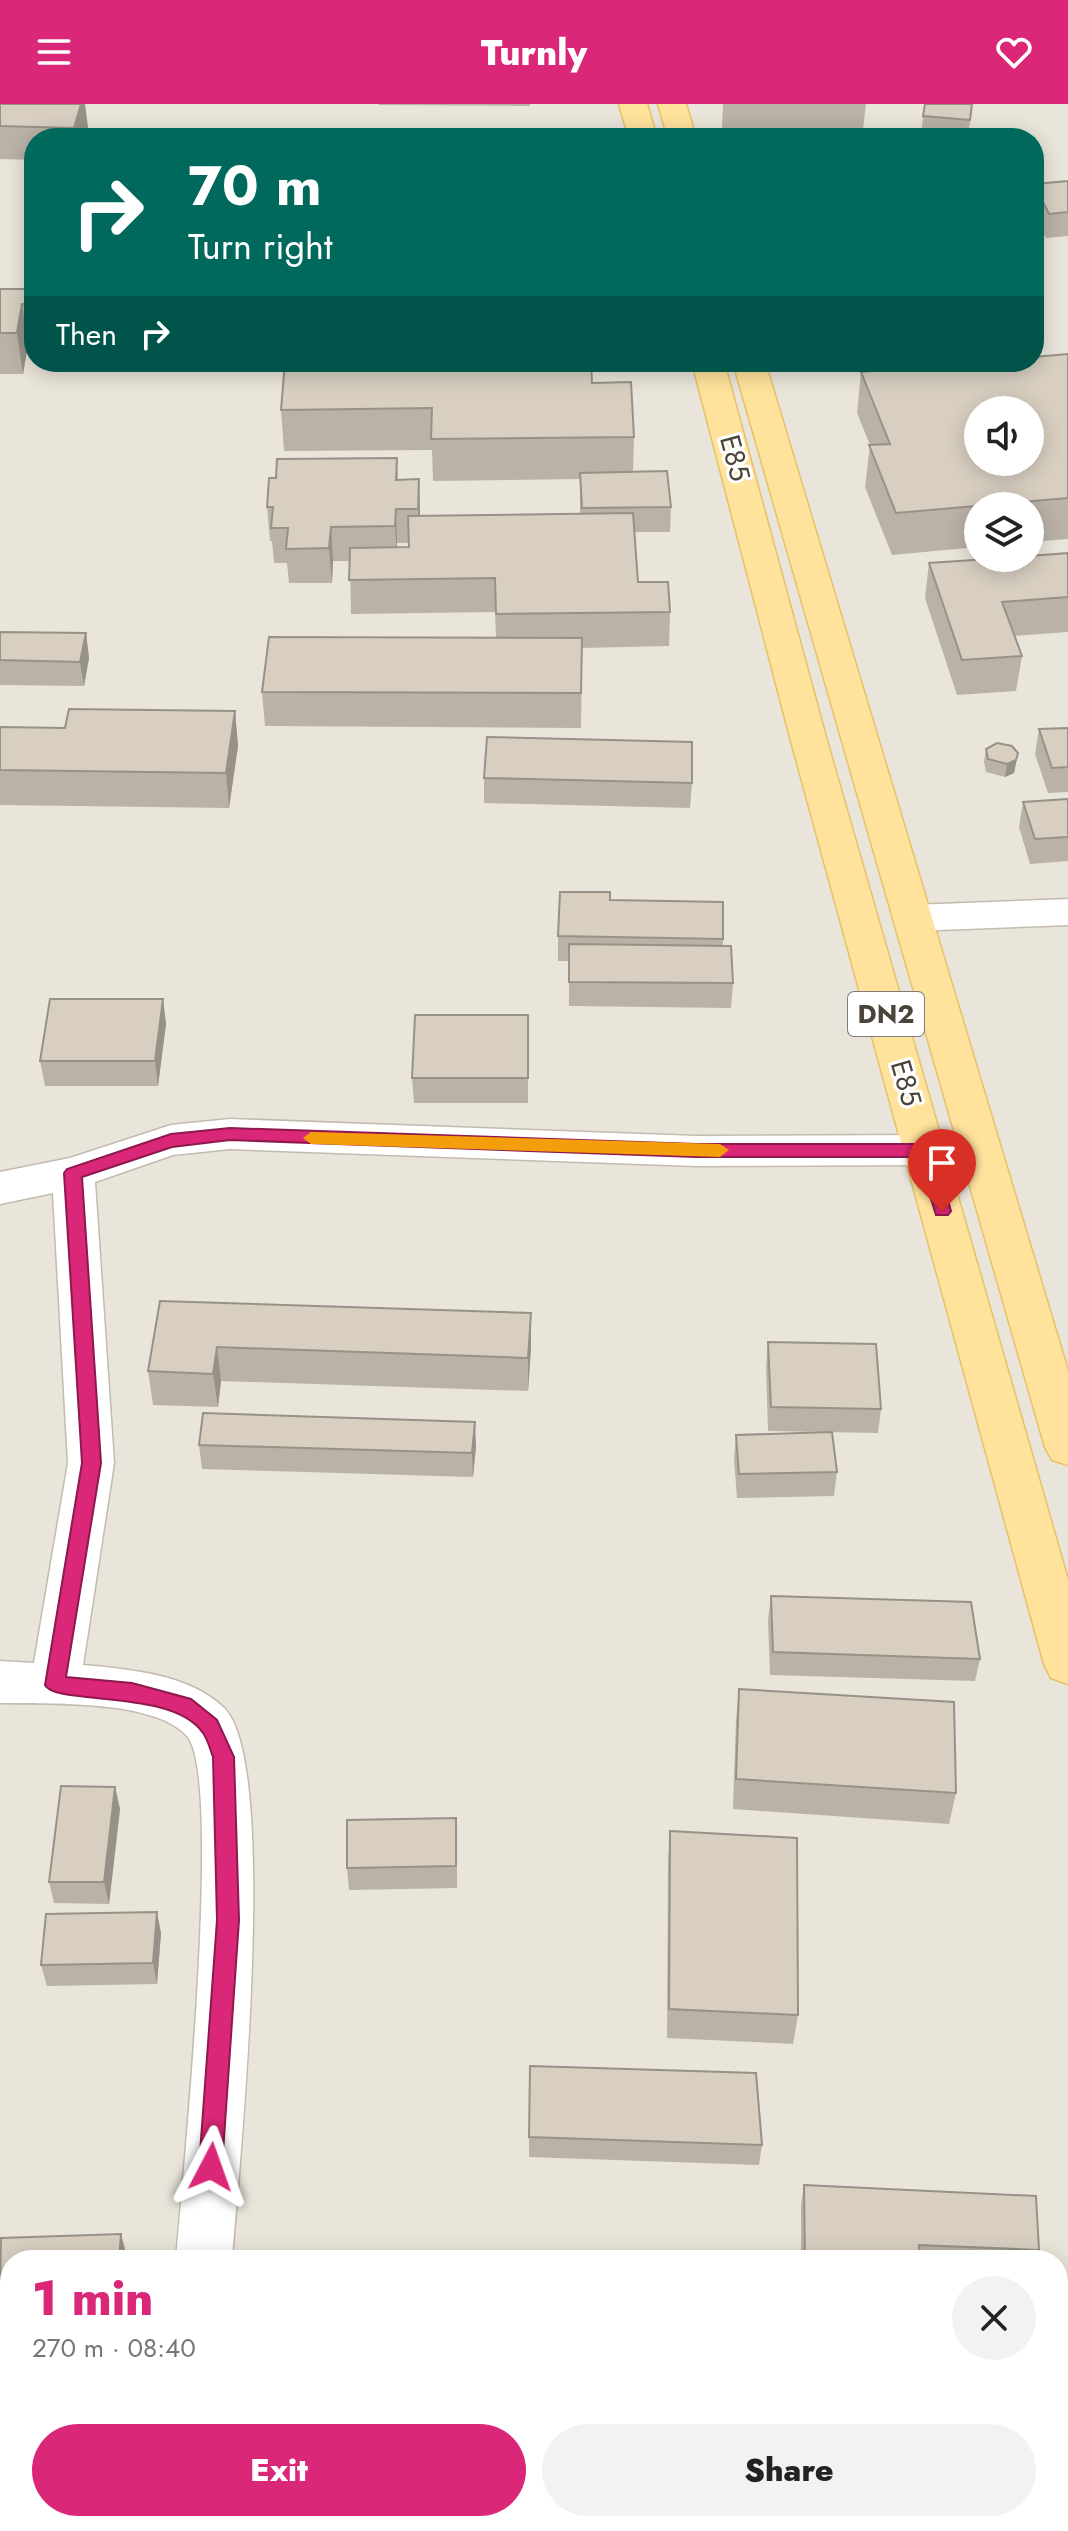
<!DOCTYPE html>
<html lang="en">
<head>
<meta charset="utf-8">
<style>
  :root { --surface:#fff; --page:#f2f2f2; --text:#222; --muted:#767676; --accent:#db2777 }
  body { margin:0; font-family:Jost,sans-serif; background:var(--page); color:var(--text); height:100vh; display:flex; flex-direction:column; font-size:30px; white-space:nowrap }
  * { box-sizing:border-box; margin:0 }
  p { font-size:26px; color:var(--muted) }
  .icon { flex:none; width:44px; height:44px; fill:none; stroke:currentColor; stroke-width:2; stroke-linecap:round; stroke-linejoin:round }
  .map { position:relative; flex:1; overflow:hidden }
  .panel { position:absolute; left:0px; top:2146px; width:1068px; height:282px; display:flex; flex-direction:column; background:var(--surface); border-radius:32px 32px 0 0; box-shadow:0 4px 20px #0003 }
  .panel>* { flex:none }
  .guide { position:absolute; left:24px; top:24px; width:1020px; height:244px; border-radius:32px; box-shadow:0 4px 20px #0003; background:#00695c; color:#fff; overflow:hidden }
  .controls { position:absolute; left:964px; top:292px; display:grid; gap:16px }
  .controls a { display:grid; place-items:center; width:80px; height:80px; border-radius:50%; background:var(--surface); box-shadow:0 4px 20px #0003; font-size:40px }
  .pin { position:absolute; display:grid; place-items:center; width:68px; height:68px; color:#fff; margin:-82px -34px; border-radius:50% 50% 50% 0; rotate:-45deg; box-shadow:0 0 8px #0007 }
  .pin .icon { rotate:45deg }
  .me { position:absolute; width:88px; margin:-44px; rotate:4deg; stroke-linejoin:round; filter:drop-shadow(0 0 6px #0008) }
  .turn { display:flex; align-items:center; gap:28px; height:168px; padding:0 32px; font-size:36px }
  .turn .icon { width:104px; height:104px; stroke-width:2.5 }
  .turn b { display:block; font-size:56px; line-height:68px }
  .then { display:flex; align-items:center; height:76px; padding:0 32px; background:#0003; gap:16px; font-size:30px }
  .round { display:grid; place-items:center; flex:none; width:84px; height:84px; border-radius:42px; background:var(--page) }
  .summary { display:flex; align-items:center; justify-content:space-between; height:136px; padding:0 32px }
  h1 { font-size:48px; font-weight:800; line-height:60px; color:var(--accent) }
  .button { display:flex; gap:16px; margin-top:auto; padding:16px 32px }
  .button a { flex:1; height:92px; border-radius:48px; background:var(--accent); color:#fff; font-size:32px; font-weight:800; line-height:92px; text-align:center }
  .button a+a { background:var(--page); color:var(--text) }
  header { display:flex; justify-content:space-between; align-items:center; height:104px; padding:0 32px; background:var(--accent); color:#fff; font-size:36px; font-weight:800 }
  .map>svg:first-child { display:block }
  .residential { fill:#eae5da; fill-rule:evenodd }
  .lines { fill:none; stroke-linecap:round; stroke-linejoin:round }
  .minor-casing { stroke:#c2bbae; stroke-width:3 }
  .primary-casing { stroke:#e6c16a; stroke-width:3 }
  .minor { fill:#fff; fill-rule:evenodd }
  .primary { fill:#ffe39c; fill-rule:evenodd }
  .wall { fill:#bab2a6; fill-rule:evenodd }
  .shaded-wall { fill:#979187 }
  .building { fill:#d8cfc1; stroke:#979187; stroke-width:2; fill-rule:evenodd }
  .route { fill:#db2777; stroke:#8e194d; stroke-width:2 }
  .slow { fill:#f59e0b }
  .labels { text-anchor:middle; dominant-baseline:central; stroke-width:6; stroke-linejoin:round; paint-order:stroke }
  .shield { fill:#fff; stroke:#817c74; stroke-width:2 }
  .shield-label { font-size:26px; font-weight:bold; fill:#4b4439 }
  .street-label { font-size:28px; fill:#4b4439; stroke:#fff }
</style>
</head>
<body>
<header><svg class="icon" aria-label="menu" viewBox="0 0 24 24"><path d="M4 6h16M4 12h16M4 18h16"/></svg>Turnly<svg class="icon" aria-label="heart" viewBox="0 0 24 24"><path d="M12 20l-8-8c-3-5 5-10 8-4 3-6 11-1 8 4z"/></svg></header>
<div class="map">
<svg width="1068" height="2427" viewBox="0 0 1068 2427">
  <rect width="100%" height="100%" fill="#f6f3ec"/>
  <!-- residential -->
  <path class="residential" d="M0,0H1068V2427H0ZM34,34H1034V258H34ZM978,306H1030V358H978ZM978,402H1030V454H978ZM10,2156H1058V2418H10Z"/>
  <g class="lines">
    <defs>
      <g id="minor">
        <polygon points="1068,795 1068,821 912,827 898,823 893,814 898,805 912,801"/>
        <path d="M230,1015L696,1032L925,1031L940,1035L946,1046L940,1057L925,1061L696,1062L230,1045L173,1051L95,1078L114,1359L83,1561C127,1565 191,1570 225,1605C280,1663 239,2063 232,2156H176C182,2081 224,1674 187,1632C154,1595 47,1600 0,1599V1557L34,1559L68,1359L53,1089L0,1100V1068L70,1054L171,1021Z"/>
        <rect x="164" y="2418" width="60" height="9"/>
      </g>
      <g id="primary">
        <polygon points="619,0 647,0 657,34 629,34"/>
        <polygon points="658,0 686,0 696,34 668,34"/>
        <polygon points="692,258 724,258 827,637 1068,1476 1068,1580 1051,1574 1044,1560 791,637"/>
        <polygon points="733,258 765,258 1068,1267 1068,1361 1052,1356 1045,1343"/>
      </g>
    </defs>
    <!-- minor casing -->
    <use href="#minor" class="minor-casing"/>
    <!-- primary casing -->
    <use href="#primary" class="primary-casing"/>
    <!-- minor -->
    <use href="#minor" class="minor"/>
    <!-- primary -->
    <use href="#primary" class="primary"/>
  </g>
  <!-- wall -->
  <g class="wall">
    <polygon points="0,0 88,23 85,34 34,34 34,56 0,55"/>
    <polygon points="379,0 530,0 530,2 379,1"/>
    <polygon points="723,0 866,0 862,33 722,24"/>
    <polygon points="972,0 968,34 921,34 923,12"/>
    <polygon points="1068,77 1068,132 1046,134 1034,112 1034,80"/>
    <polygon points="0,185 34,185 34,241 28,241 23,270 0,270"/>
    <polygon points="1068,251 1068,435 1030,438 1030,402 978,402 978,443 892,451 865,383 870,341 857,309 861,268"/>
    <path d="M262,258H344V264L592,279L634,333L633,368L671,403L670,428H634L638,478L670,508L669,542L582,544L581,624L265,622L262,588L496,534L495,508L351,510L350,457H333L332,479H289L287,459H274L272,437H270L267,403L276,374L397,354L398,375H419L420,412L580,410V375L433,377L432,346L284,347L281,306L284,265H263ZM397,439H409V443L397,444Z"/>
    <polygon points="1068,449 1068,528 1014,532 1022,552 1016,587 957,591 925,494 929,459"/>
    <polygon points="0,528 86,529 89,554 84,582 0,581"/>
    <polygon points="235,607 238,642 229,704 0,701 0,623 65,624"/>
    <polygon points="1068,624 1068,688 1048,689 1035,650 1039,625"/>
    <polygon points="986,645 1018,649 1014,669 1005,673 986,668 984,658"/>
    <polygon points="484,674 692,679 690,704 484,699"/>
    <polygon points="1068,695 1068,757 1030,760 1019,723 1023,698"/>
    <polygon points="610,796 723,835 723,842 733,879 731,904 569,902 569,857 558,857 558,832"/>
    <polygon points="163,895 166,920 158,982 45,982 40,957"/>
    <polygon points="528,911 528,999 414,999 412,974"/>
    <polygon points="160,1197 531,1209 531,1243 528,1287 221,1277 218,1303 153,1301 148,1267"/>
    <polygon points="768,1238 881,1305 878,1329 768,1327 766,1263"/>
    <polygon points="736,1331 837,1368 834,1392 737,1394 734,1355"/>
    <polygon points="199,1341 476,1342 473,1373 202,1365"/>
    <polygon points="771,1492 980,1555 975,1577 770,1571 768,1516"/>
    <polygon points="739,1585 956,1689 949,1720 733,1705 736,1616"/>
    <polygon points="115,1683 120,1705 109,1800 54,1799 49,1778"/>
    <polygon points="670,1727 798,1911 793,1940 667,1934 668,1757"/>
    <polygon points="457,1736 457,1784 349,1786 347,1764"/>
    <polygon points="161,1829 157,1880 47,1882 41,1861"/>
    <polygon points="529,2033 762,2041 759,2061 529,2053"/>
    <polygon points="804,2081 1039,2146 1036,2156 801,2156 801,2100"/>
    <polygon points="0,2146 126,2149 10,2156 10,2212 2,2212 0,2207"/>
    <polygon points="1068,2305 1068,2415 1064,2415 1064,2419 1061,2427 920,2427 920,2418 1058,2418"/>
  </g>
  <!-- shaded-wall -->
  <g class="shaded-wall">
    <polygon points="81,0 85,0 88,23 85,34 75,34 74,24"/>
    <polygon points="22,200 28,241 23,270 17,229"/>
    <polygon points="339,258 344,258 341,305"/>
    <polygon points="419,375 420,409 419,439 418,405"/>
    <polygon points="396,405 397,439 397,457 395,422"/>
    <polygon points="331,423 333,457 332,479 329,444"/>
    <polygon points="86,529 89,554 84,582 80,558"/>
    <polygon points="235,607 238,642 229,704 226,669"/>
    <polygon points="1018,649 1014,669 1005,673 1007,660"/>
    <polygon points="163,895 166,920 158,982 155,957"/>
    <polygon points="531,1209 531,1243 528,1287 528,1254"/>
    <polygon points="217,1243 221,1277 218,1303 213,1270"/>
    <polygon points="475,1318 476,1342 473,1373 472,1349"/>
    <polygon points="115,1683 120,1705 109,1800 104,1778"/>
    <polygon points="157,1808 161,1829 157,1880 153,1859"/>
    <polygon points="121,2130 126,2149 125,2156 119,2156"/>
  </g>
  <!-- building -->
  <g class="building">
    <polygon points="0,0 81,0 74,24 0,22"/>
    <polygon points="925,0 972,0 970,16 923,12"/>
    <polygon points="1068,77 1068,108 1049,110 1034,80"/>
    <polygon points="0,185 34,185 34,200 22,200 17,229 0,229"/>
    <path d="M1068,250V394L896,409L869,341L890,340L861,268L972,258H1034V253ZM978,306H1030V358H978Z"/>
    <polygon points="285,258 339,258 339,264 408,264 408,258 591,258 592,279 631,278 634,333 431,335 432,304 281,306"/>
    <polygon points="397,354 396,376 419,375 418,405 396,405 395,422 331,423 329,444 286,445 288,424 271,424 273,403 267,403 269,374 276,374 277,355"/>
    <polygon points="667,367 671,403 582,404 580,369"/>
    <polygon points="633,409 638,478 668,478 670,508 496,510 495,474 349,476 350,444 409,443 408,412"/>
    <polygon points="1068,449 1068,493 1002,498 1022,552 962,556 929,459 1004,454 1030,454 1030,452"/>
    <polygon points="0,528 86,529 80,558 0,556"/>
    <polygon points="269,533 582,534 581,589 262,588"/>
    <polygon points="69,605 235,607 226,669 0,666 0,623 65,624"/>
    <polygon points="1068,624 1068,663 1052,664 1039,625"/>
    <polygon points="487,633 692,638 692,679 484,674"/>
    <polygon points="997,639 1012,642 1018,649 1016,656 1007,660 988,655 986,645"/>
    <polygon points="1068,695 1068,733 1035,735 1023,698"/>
    <polygon points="560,788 610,788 610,796 723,798 723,835 558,832"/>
    <polygon points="569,840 731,842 733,879 569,878"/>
    <polygon points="50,895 163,895 155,957 40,957"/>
    <polygon points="415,911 528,911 528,974 412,974"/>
    <polygon points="160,1197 531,1209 528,1254 217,1243 213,1270 148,1267"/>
    <polygon points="768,1238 876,1240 881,1305 771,1303"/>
    <polygon points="203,1309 475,1318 472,1349 199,1341"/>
    <polygon points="832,1328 837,1368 739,1370 736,1331"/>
    <polygon points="771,1492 971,1498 980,1555 773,1548"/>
    <polygon points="739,1585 954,1598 956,1689 736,1675"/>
    <polygon points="61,1682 115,1683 104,1778 49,1778"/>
    <polygon points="456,1714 456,1762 347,1764 347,1716"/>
    <polygon points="670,1727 797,1734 798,1911 669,1905"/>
    <polygon points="157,1808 153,1859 41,1861 46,1810"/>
    <polygon points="530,1962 756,1969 762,2041 529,2033"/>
    <polygon points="804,2081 1036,2092 1039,2146 919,2141 920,2156 805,2156"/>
    <polygon points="121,2130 119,2156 10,2156 10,2193 0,2194 1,2134"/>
    <polygon points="1058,2305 1068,2305 1068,2398 1063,2398 1064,2419 1033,2418 1058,2418"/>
    <polygon points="540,2418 698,2418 889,2427 540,2427"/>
  </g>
  <!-- route -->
  <path class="route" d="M230,1024L696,1040H925L934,1046L951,1107L948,1111H936L918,1053H696L230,1036L172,1043L82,1073L101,1359L66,1573L132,1579L191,1595L217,1616L234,1653L239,1816L222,2063L219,2071L211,2074L203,2071L199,2063L217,1816L213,1653C210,1645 208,1636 203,1629C173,1584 55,1602 45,1581L82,1359L64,1069L67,1065L171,1030Z"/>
  <!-- slow -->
  <polygon class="slow" points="311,1028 720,1040 729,1046 720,1053 311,1040 303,1034"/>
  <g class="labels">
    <!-- shield labels -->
    <rect class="shield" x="848" y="888" width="76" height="44" rx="6"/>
    <g class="shield-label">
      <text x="886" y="910">DN2</text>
    </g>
    <!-- street labels -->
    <g class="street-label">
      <text transform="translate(735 354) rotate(75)">E85</text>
      <text transform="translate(906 979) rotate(74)">E85</text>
    </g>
  </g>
</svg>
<div class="controls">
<a><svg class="icon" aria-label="sound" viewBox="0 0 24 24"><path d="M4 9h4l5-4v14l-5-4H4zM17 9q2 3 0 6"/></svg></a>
<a><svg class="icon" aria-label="layers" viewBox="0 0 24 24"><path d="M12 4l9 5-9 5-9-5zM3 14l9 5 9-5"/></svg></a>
</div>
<div class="pin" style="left:942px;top:1107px;background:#d93025"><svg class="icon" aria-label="arrive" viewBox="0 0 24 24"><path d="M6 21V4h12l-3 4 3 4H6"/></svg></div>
<svg class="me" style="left:211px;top:2063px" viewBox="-20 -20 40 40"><path d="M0-17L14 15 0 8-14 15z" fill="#db2777" stroke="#fff" stroke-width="4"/></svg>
<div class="guide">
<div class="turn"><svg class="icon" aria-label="right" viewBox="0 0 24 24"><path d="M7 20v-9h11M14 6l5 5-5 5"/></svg><div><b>70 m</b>Turn right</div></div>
<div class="then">Then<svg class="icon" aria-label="right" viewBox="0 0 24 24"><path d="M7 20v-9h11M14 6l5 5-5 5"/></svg></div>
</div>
<section class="panel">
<div class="summary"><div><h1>1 min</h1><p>270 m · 08:40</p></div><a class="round"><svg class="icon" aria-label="close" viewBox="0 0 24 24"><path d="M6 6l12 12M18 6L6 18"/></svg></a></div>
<div class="button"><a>Exit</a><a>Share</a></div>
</section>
</div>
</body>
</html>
